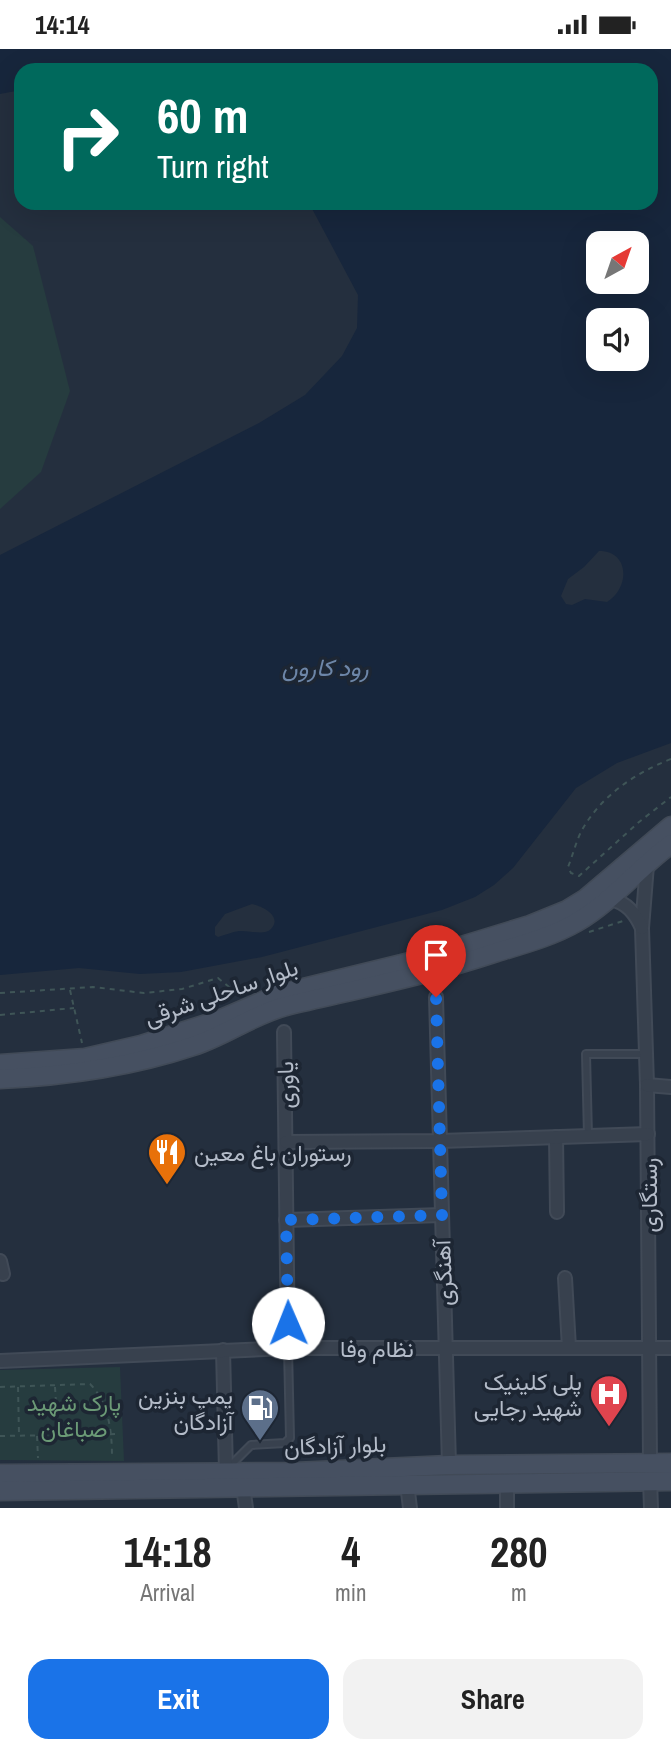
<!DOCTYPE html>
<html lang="en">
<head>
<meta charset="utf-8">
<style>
  :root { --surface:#fff; --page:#f2f2f2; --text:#222; --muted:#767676; --accent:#1a73e8 }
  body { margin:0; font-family:"Archivo Narrow",Vazirmatn,sans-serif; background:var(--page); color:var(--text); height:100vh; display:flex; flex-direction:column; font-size:26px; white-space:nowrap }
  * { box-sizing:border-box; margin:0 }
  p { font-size:23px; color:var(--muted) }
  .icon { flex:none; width:38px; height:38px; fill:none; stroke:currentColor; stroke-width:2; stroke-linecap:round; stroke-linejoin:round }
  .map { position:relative; height:1459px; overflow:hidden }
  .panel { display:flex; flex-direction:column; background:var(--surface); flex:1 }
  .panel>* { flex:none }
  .banner { position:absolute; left:14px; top:14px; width:644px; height:147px; border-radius:21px; box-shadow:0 7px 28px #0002; background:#00695c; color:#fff; overflow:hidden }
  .needle { width:46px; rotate:40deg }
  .buttons { position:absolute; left:586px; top:182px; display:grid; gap:14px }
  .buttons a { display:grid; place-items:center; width:63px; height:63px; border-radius:14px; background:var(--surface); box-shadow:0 7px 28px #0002; font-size:35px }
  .pin { position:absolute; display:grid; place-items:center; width:60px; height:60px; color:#fff; margin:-72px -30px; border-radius:50% 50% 50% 0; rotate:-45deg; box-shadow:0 0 7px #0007 }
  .pin .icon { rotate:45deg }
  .me { position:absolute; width:77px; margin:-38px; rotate:359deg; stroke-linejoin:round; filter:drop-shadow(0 0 5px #0008) }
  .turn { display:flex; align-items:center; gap:24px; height:147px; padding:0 28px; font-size:32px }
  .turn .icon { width:91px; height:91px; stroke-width:2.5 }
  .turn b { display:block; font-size:49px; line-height:60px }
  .eta { display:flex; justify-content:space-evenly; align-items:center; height:119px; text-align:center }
  .eta b { font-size:42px; font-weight:700; line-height:49px }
  .primary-button { display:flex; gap:14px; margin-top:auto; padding:14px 28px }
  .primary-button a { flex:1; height:80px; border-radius:21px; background:var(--accent); color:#fff; font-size:28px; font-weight:700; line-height:80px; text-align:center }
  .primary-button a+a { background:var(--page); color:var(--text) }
  .status { display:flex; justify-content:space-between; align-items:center; height:49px; padding:0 35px; background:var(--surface); direction:ltr }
  .status svg { height:19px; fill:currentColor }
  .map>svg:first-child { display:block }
  .green { fill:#263c3f }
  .water { fill:#17263c; fill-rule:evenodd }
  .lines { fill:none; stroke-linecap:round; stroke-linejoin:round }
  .lane-casing { stroke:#414a57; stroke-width:10 }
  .street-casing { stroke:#414a57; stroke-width:16 }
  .secondary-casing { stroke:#414a57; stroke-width:21 }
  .path { stroke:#3f5557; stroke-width:2; stroke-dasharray:5 5; stroke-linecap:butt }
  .lane { stroke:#38414e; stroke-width:6 }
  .street { stroke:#38414e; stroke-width:12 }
  .secondary { stroke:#465061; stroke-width:18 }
  .route { stroke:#1a73e8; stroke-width:12; stroke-dasharray:0 21.6 }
  .labels { text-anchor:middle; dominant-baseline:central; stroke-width:7; stroke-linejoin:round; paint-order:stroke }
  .street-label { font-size:23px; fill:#b4bcc9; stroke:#1d2633 }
  .poi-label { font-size:23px; fill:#b4bcc9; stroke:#1d2633; text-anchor:end }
  .park-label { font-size:23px; fill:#6b9a76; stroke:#1d2633 }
  .water-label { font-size:24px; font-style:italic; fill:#6d86a8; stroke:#1d2633 }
</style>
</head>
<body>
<div class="status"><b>14:14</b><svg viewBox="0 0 49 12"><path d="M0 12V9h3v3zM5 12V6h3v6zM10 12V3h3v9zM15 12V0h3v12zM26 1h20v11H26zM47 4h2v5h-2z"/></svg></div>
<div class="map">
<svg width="671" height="1459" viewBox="0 0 671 1459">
  <rect width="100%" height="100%" fill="#242f3e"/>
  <!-- green -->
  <g class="green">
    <polygon points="0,168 33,197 70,342 41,423 0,460"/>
    <polygon points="120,1318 124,1412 0,1411 0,1321"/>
  </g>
  <!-- water -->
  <path class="water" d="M0,0H671V694L617,714L576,739L513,819L494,836L475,848L442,861L262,908L181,923L140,925L79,919L0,926V506L259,374L305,346L342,307L357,279L358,246L309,154H651V21H21V41L0,45ZM598,194H637V233H598ZM598,271H637V310H598ZM599,502C630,502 630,539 607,553L585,550L572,556L566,555L561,547L568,530L584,518ZM252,855C262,857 283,867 271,880C264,887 249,881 239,882C232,883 225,886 218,888L215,886V878L225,865Z"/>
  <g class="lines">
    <defs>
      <g id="lane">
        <polyline points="588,1087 586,1005 646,1005"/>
        <polyline points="228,1419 251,1396 285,1394 290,1389 288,1299"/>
      </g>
      <g id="street">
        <polyline points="647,816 642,879 647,1036 650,1413"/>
        <path d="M611,850C627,854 635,864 642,879"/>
        <polyline points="436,948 449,1416"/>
        <polyline points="284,983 288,1299"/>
        <polyline points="647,1036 671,1038"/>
        <polyline points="556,1088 557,1163"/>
        <polyline points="286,1093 440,1092 648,1085"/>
        <polyline points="286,1171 442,1166"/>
        <polyline points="0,1212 3,1225"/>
        <polyline points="565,1229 569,1299"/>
        <polyline points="223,1301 226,1422"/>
        <polyline points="0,1312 288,1299 671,1299"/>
        <polyline points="650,1431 651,1459"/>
        <polyline points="507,1434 507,1459"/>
        <polyline points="407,1435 410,1459"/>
        <polyline points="243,1438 246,1459"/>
      </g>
      <g id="secondary">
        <polyline points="0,1015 85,1009 141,996 219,971 279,945 406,914 530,876 567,861 585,850 671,777"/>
        <path d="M0,1030C66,1027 130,1018 193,997C225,987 254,965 286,957C357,940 428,926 497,903C524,895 553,887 577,873C613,852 638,819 671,795"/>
        <polyline points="0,1425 295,1423 449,1416 671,1414"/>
        <polyline points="0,1442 671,1432"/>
      </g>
    </defs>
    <!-- lane casing -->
    <use href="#lane" class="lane-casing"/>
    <!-- street casing -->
    <use href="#street" class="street-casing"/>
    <!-- secondary casing -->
    <use href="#secondary" class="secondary-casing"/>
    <!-- path -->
    <g class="path">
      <path d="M671,710C635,724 601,747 582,781C576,792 573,806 568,818L571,824L579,827L639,773L671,748"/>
      <polyline points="589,883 623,872"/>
      <polyline points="70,941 82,994"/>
      <polyline points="0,944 93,938 144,944 182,940 218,929 240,947"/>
      <polyline points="0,966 74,959"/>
      <path d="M0,1338L90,1335C109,1354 112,1383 112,1409"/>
      <polyline points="18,1338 19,1385"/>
      <polyline points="55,1338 58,1385"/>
      <polyline points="0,1387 119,1385"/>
      <polyline points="37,1387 38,1409"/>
    </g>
    <!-- lane -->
    <use href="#lane" class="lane"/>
    <!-- street -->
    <use href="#street" class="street"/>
    <!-- secondary -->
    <use href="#secondary" class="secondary"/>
  </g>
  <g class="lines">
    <!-- route -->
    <polyline class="route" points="288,1274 286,1171 442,1166 436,948"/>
  </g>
  <!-- icons -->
  <defs>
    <symbol id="restaurant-pin" viewBox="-11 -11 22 30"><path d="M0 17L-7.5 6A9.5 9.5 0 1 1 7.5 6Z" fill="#e8710a" stroke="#1d2633"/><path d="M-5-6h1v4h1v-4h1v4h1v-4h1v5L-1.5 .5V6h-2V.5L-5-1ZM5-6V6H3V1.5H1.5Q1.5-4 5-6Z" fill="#fff"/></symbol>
    <symbol id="hospital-pin" viewBox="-11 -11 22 30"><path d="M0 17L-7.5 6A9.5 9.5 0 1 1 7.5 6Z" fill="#e0444e" stroke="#1d2633"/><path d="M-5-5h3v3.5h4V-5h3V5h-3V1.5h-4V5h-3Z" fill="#fff"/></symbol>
    <symbol id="fuel-pin" viewBox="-11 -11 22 30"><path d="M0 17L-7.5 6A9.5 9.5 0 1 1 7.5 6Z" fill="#5c6f8a" stroke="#1d2633"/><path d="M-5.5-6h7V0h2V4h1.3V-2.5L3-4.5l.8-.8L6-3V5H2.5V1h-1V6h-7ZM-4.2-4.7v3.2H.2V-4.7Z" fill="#fff"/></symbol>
  </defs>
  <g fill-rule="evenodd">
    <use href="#restaurant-pin" x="145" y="1081" width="44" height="60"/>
    <use href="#hospital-pin" x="587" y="1323" width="44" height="60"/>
    <use href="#fuel-pin" x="238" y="1337" width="44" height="60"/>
  </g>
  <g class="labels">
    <!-- street labels -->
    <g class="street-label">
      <text transform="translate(221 943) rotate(-19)">بلوار ساحلی شرقی</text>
      <text transform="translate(285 1036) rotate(-91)">یاوری</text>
      <text transform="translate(648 1146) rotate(-90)">رستگاری</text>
      <text transform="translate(443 1224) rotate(-92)">آهنگری</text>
      <text x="377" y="1299">نظام وفا</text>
      <text transform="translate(335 1396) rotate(-2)">بلوار آزادگان</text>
    </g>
    <!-- poi labels -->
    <g class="poi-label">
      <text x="194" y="1103" text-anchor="start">رستوران باغ معین</text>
      <text x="582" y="1332">پلی کلینیک<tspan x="582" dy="26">شهید رجایی</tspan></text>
      <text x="233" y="1346">پمپ بنزین<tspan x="233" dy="26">آزادگان</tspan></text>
    </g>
    <!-- park labels -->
    <g class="park-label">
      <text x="74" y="1353">پارک شهید<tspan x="74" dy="26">صباغان</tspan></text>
    </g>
    <!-- water labels -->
    <g class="water-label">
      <text x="325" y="618">رود کارون</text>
    </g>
  </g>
</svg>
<div class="buttons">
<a><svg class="needle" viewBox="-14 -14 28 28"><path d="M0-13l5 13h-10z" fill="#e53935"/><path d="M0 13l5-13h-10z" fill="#767676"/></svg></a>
<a><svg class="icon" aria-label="sound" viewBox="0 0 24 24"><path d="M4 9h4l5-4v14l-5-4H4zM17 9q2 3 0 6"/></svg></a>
</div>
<div class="pin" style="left:436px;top:948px;background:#d93025"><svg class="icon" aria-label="arrive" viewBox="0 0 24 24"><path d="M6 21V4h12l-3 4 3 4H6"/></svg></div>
<svg class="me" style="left:288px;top:1274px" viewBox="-20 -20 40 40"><circle r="19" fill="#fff"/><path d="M0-13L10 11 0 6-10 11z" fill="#1a73e8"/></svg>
<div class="banner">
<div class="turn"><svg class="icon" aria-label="right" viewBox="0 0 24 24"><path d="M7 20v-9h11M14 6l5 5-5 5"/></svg><div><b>60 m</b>Turn right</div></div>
</div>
</div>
<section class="panel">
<div class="eta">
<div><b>14:18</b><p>Arrival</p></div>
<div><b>4</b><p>min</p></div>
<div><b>280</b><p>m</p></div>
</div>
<div class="primary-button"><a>Exit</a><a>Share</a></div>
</section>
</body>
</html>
